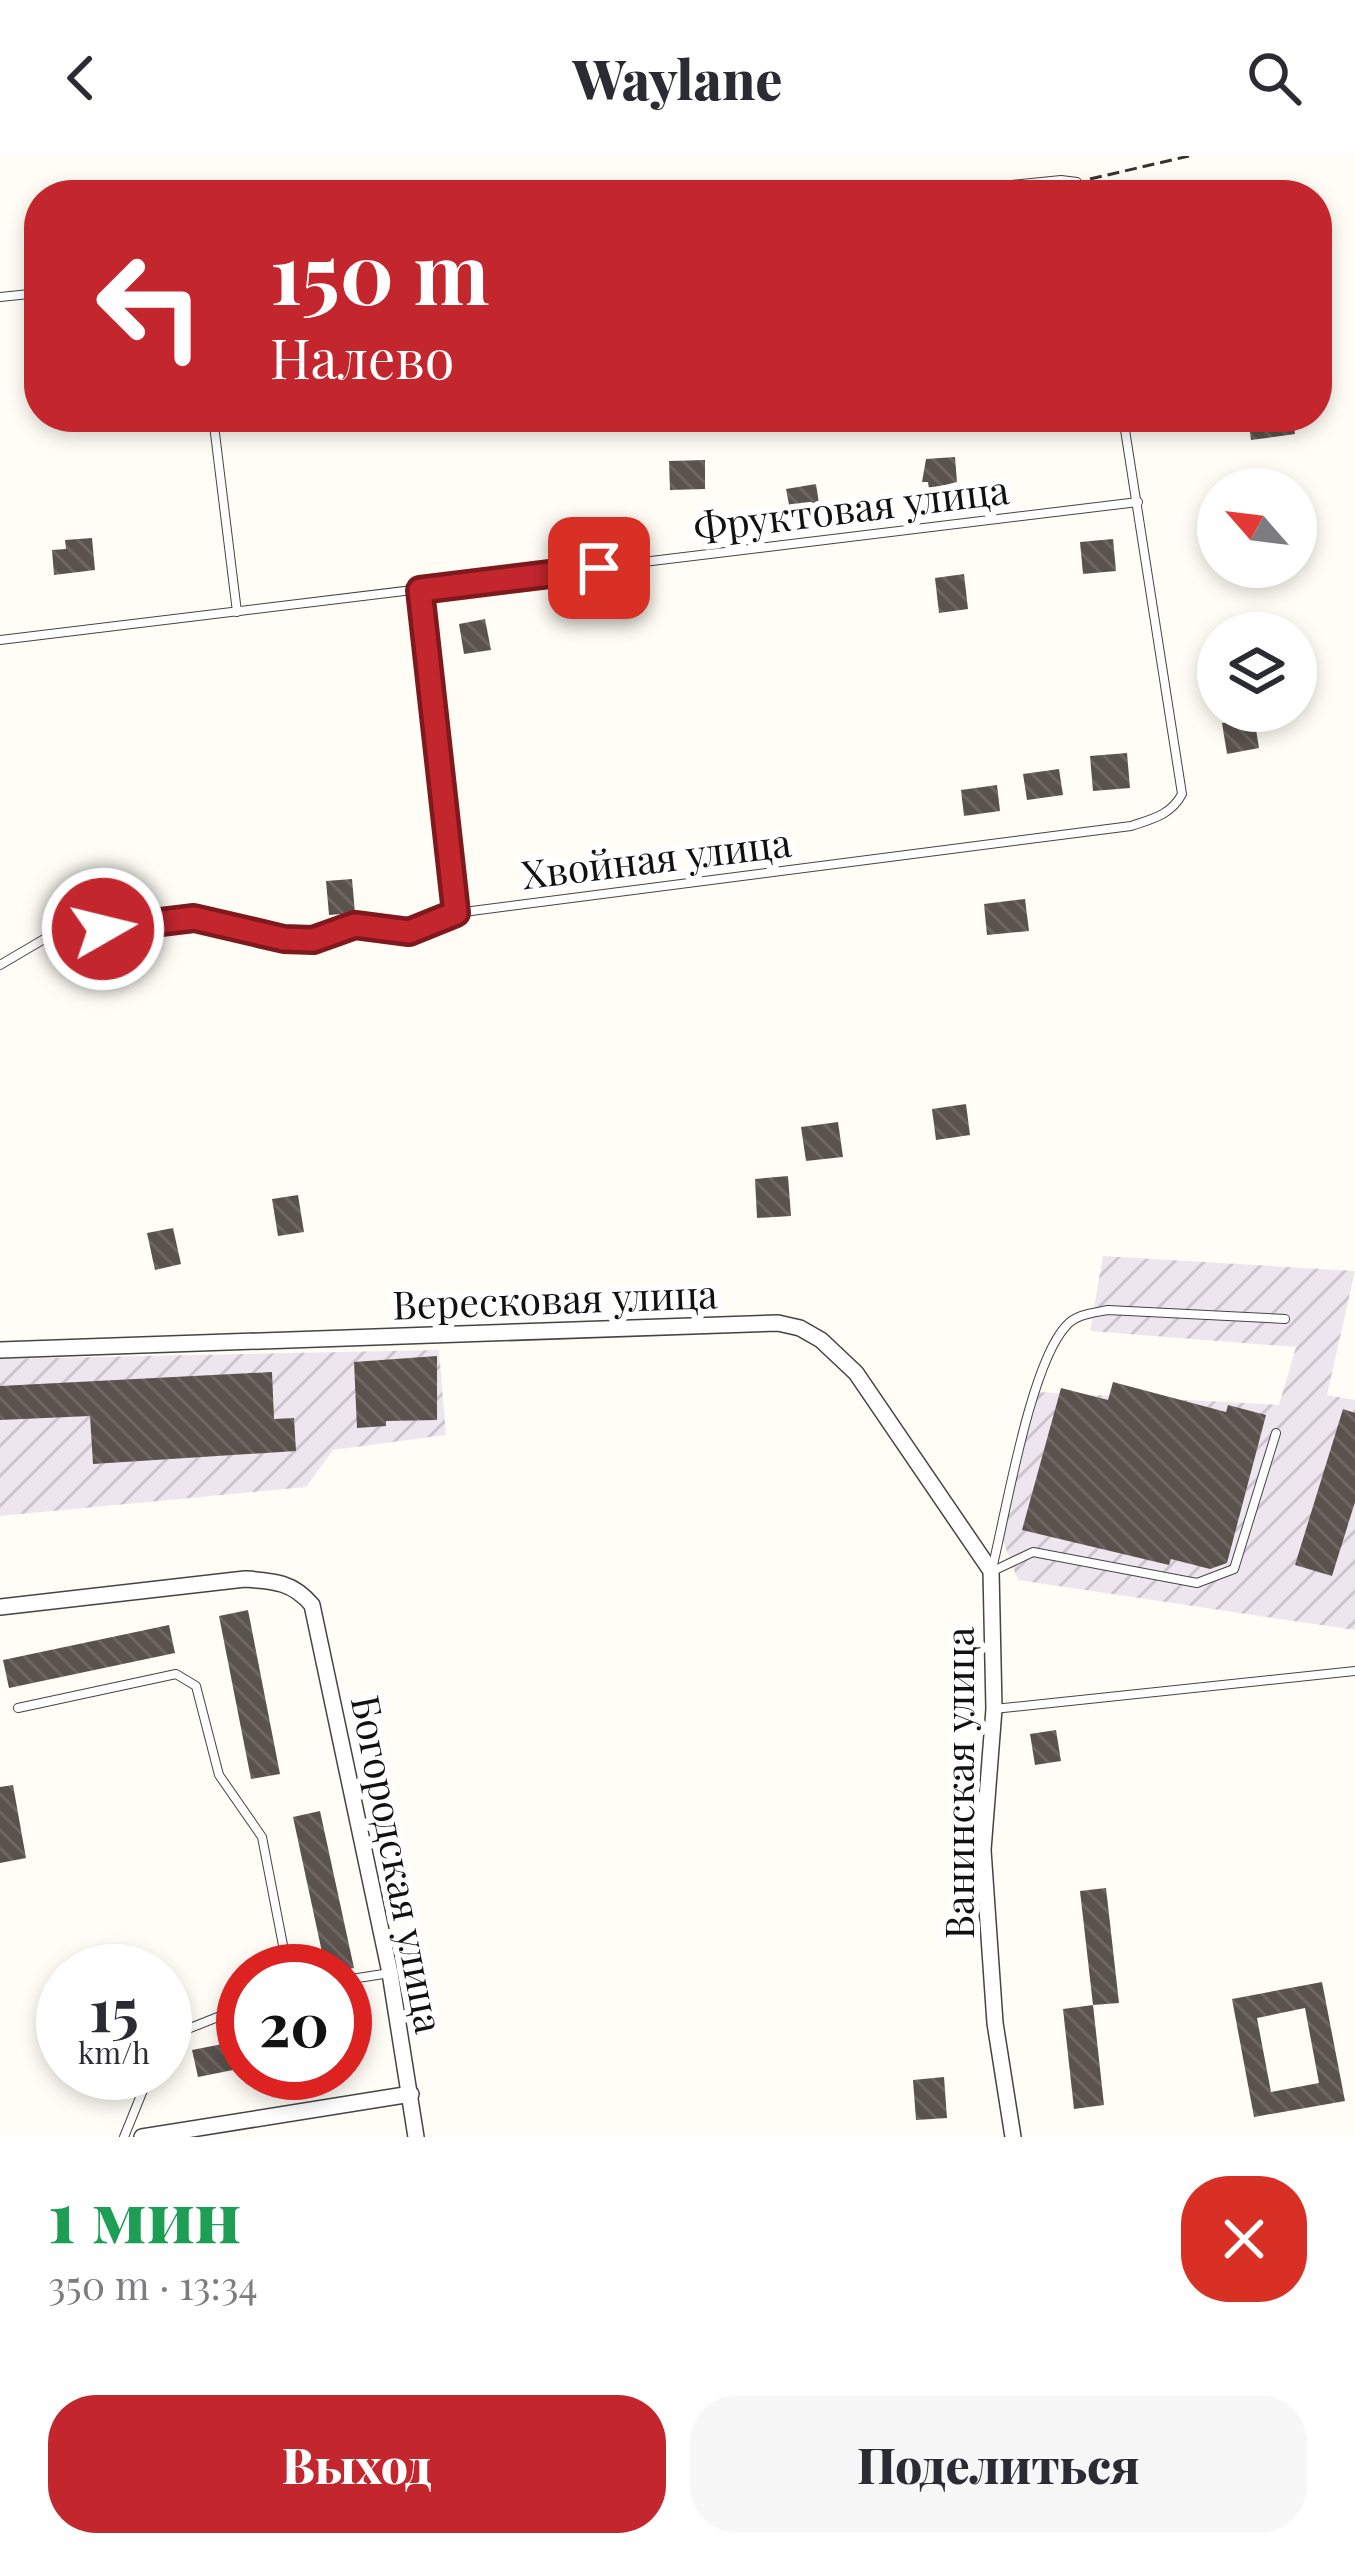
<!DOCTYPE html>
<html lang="ru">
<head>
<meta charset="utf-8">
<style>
  :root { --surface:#fff; --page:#f7f7f7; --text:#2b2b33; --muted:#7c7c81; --accent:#c4262e }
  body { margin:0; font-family:"Playfair Display",serif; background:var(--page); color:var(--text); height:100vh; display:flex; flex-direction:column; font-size:45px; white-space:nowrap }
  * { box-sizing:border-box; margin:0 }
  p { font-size:39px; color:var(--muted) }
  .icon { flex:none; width:66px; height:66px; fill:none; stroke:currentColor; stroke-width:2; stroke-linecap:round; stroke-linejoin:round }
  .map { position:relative; height:1981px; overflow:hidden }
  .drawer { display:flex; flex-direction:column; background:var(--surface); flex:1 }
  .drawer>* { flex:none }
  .banner { position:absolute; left:24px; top:24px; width:1308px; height:252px; border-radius:48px; box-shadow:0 6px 18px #0003; background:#c4262e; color:#fff; overflow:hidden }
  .needle { width:78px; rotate:298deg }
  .fabs { position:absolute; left:1197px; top:312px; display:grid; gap:24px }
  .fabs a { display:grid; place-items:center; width:120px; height:120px; border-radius:50%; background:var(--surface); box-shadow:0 6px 18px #0003; font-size:60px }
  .speed { position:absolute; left:36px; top:1788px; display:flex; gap:24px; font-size:60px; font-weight:700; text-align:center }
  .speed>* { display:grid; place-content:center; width:156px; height:156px; border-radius:50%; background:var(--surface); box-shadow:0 6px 18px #0003; line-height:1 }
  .speed small { font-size:30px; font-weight:400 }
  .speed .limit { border:18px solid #d22; background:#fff; color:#111 }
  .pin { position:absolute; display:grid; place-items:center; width:102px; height:102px; color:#fff; margin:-51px; border-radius:24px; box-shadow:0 6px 18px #0006 }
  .me { position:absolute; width:132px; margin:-66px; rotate:82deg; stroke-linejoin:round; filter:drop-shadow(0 0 9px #0008) }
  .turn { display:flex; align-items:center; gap:42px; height:252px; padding:0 48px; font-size:54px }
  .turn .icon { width:156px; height:156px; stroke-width:2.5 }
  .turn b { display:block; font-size:84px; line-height:102px }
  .round { display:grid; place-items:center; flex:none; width:126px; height:126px; border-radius:48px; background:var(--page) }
  .head { display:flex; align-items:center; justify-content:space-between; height:204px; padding:0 48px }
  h1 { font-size:72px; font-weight:800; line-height:90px; color:#1e9e55 }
  .cta { display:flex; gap:24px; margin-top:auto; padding:24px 48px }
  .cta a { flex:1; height:138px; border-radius:48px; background:var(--accent); color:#fff; font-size:48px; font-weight:800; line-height:138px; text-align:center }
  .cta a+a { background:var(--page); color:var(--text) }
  header { display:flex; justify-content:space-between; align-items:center; height:156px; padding:0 48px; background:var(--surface); font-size:54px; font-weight:800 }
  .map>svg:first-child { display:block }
  .industrial { fill:url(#industrial-furrows) }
  .building { fill:url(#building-back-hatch); fill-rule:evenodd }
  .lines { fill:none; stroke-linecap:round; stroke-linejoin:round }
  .lane-casing { stroke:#444; stroke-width:10 }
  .street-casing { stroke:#444; stroke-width:18 }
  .path { stroke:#333; stroke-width:3; stroke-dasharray:12 6; stroke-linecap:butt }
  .lane { stroke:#fff; stroke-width:8 }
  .street { stroke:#fff; stroke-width:15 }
  .route-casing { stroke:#7f191e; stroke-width:30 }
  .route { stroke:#c4262e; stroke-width:21 }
  .labels { text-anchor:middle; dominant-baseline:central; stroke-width:12; stroke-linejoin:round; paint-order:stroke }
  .street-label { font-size:39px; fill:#111; stroke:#fff }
</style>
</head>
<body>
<header><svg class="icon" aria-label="back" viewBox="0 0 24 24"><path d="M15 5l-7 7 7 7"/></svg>Waylane<svg class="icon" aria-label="search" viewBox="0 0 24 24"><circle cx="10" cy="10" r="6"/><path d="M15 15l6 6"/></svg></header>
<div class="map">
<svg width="1355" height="1981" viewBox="0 0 1355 1981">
  <defs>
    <pattern id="industrial-furrows" width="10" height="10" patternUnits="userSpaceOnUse" patternTransform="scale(3)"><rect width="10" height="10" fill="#eee6ef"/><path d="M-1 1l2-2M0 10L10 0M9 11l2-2" fill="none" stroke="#cbc4cc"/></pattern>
    <pattern id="building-back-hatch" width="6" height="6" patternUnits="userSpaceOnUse" patternTransform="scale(3)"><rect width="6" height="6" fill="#5a524d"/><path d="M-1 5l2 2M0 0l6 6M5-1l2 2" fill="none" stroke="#6d6662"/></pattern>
  </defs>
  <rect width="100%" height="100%" fill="#fffdf5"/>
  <!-- industrial -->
  <g class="industrial">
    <polygon points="1103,1100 1355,1115 1327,1239 1355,1244 1355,1474 1018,1424 1001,1380 1038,1236 1279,1249 1296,1191 1090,1175"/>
    <polygon points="439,1194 446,1279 333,1294 306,1331 0,1360 0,1203"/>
  </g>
  <!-- building -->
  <g class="building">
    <polygon points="1248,261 1293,261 1295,278 1251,284"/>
    <polygon points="955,301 957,326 929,333 928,326 922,326 926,303"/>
    <polygon points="705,304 705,333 670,334 669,305"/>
    <polygon points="816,328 820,354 791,359 786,333"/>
    <polygon points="92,382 95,414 54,419 52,394 66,393 65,384"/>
    <polygon points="1113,383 1116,415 1083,418 1080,386"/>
    <polygon points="964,418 968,453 939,457 935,422"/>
    <polygon points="485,463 491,494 464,498 459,468"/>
    <polygon points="1254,561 1259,592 1227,598 1222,567"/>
    <polygon points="1127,597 1130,632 1093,635 1090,600"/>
    <polygon points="1059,613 1063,639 1027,644 1023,618"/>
    <polygon points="997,629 1000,655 964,660 961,634"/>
    <polygon points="352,723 355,757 329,759 326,725"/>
    <polygon points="1025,743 1029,775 987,779 984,748"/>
    <polygon points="966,948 970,979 936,984 932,953"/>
    <polygon points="838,966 843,1001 806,1005 801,971"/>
    <polygon points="788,1020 791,1060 757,1062 755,1023"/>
    <polygon points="298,1039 304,1076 278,1080 272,1043"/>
    <polygon points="173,1072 181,1108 155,1114 147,1077"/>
    <polygon points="437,1200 437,1264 386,1265 386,1270 357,1272 354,1206"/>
    <polygon points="272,1216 274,1263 294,1262 296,1295 93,1308 90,1260 0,1264 0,1230"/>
    <polygon points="1113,1226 1226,1256 1228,1249 1266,1259 1227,1407 1210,1413 1171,1403 1169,1409 1022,1374 1061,1232 1108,1244"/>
    <polygon points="1343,1253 1355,1257 1355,1346 1332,1420 1295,1409"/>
    <polygon points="248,1454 280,1618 251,1623 219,1460"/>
    <polygon points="169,1469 175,1497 9,1532 3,1504"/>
    <polygon points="1056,1574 1061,1605 1035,1609 1030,1578"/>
    <polygon points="13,1629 26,1702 0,1707 0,1631"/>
    <polygon points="320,1655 354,1812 339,1815 326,1815 293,1661"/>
    <polygon points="1106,1732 1119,1847 1093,1849 1080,1735"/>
    <path d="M1322,1826L1345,1945L1254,1961L1232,1843ZM1305,1852L1319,1927L1271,1936L1257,1862Z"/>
    <polygon points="1093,1849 1104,1949 1074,1953 1063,1853"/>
    <polygon points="243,1884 243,1912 198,1921 192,1894"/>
    <polygon points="944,1921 947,1962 916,1964 913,1924"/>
  </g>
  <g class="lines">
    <defs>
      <g id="lane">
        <polyline points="912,39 1061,24 1077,26 1083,39"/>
        <polyline points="0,141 39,137"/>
        <polyline points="213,261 237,456"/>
        <polyline points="420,434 456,757"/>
        <polyline points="0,484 1138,346"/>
        <path d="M0,809L51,779L177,762H194L284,783L313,784L355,769L409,776L456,757L1131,670C1152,663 1171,659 1182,638L1123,261"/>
        <path d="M992,1413C1006,1357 1030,1209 1066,1170C1076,1158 1093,1157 1108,1154L1285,1163"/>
        <polyline points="993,1415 1033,1396 1197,1427 1234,1413 1276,1277"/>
        <polyline points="18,1552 176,1518 196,1530 219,1619 262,1681 288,1815"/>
        <polyline points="994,1553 1355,1515"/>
        <polyline points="345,1824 390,1817"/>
        <polyline points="165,1882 243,1851"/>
        <polyline points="124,1981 150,1917"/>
      </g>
      <g id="street">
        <polyline points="0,1194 778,1167 800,1172 821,1184 856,1217 991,1415 994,1553 983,1694 995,1867 1013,1981"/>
        <path d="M0,1451L245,1423C274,1425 293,1426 312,1449L390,1817L416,1981"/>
        <polyline points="142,1981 411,1938"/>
      </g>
    </defs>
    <!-- lane casing -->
    <use href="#lane" class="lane-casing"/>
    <!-- street casing -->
    <use href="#street" class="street-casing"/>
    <!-- path -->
    <polyline class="path" points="1090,23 1189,0"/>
    <!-- lane -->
    <use href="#lane" class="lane"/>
    <!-- street -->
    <use href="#street" class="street"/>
  </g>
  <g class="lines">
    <defs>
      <polyline id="route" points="103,773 194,762 284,783 313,784 355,769 409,776 456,757 420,434 599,412"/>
    </defs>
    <!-- route casing -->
    <use href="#route" class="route-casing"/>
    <!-- route -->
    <use href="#route" class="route"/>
  </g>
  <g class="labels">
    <!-- street labels -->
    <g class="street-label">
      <text transform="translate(851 351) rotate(-7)">Фруктовая улица</text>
      <text transform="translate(656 701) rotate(-7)">Хвойная улица</text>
      <text transform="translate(555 1142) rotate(-2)">Вересковая улица</text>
      <text transform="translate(958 1627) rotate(-90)">Ванинская улица</text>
      <text transform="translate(399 1708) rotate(79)">Богородская улица</text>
    </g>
  </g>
</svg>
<div class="fabs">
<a><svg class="needle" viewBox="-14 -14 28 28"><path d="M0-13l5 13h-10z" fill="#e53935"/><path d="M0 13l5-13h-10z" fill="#7c7c81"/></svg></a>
<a><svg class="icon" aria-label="layers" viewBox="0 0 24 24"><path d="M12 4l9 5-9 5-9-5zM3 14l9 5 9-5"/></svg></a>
</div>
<div class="speed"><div>15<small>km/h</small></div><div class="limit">20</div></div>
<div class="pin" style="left:599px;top:412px;background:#d93025"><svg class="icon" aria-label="arrive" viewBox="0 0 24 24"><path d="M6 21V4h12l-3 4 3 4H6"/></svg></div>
<svg class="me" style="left:103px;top:773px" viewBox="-20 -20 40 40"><circle r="17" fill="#c4262e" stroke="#fff" stroke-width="3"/><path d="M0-11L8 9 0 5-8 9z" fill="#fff"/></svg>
<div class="banner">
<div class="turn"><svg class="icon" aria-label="left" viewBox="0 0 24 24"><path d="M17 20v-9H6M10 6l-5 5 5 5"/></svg><div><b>150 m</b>Налево</div></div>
</div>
</div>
<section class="drawer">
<div class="head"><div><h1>1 мин</h1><p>350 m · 13:34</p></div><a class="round" style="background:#d93025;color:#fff"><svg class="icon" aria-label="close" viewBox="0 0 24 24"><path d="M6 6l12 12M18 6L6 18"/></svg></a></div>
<div class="cta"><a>Выход</a><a>Поделиться</a></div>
</section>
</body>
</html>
